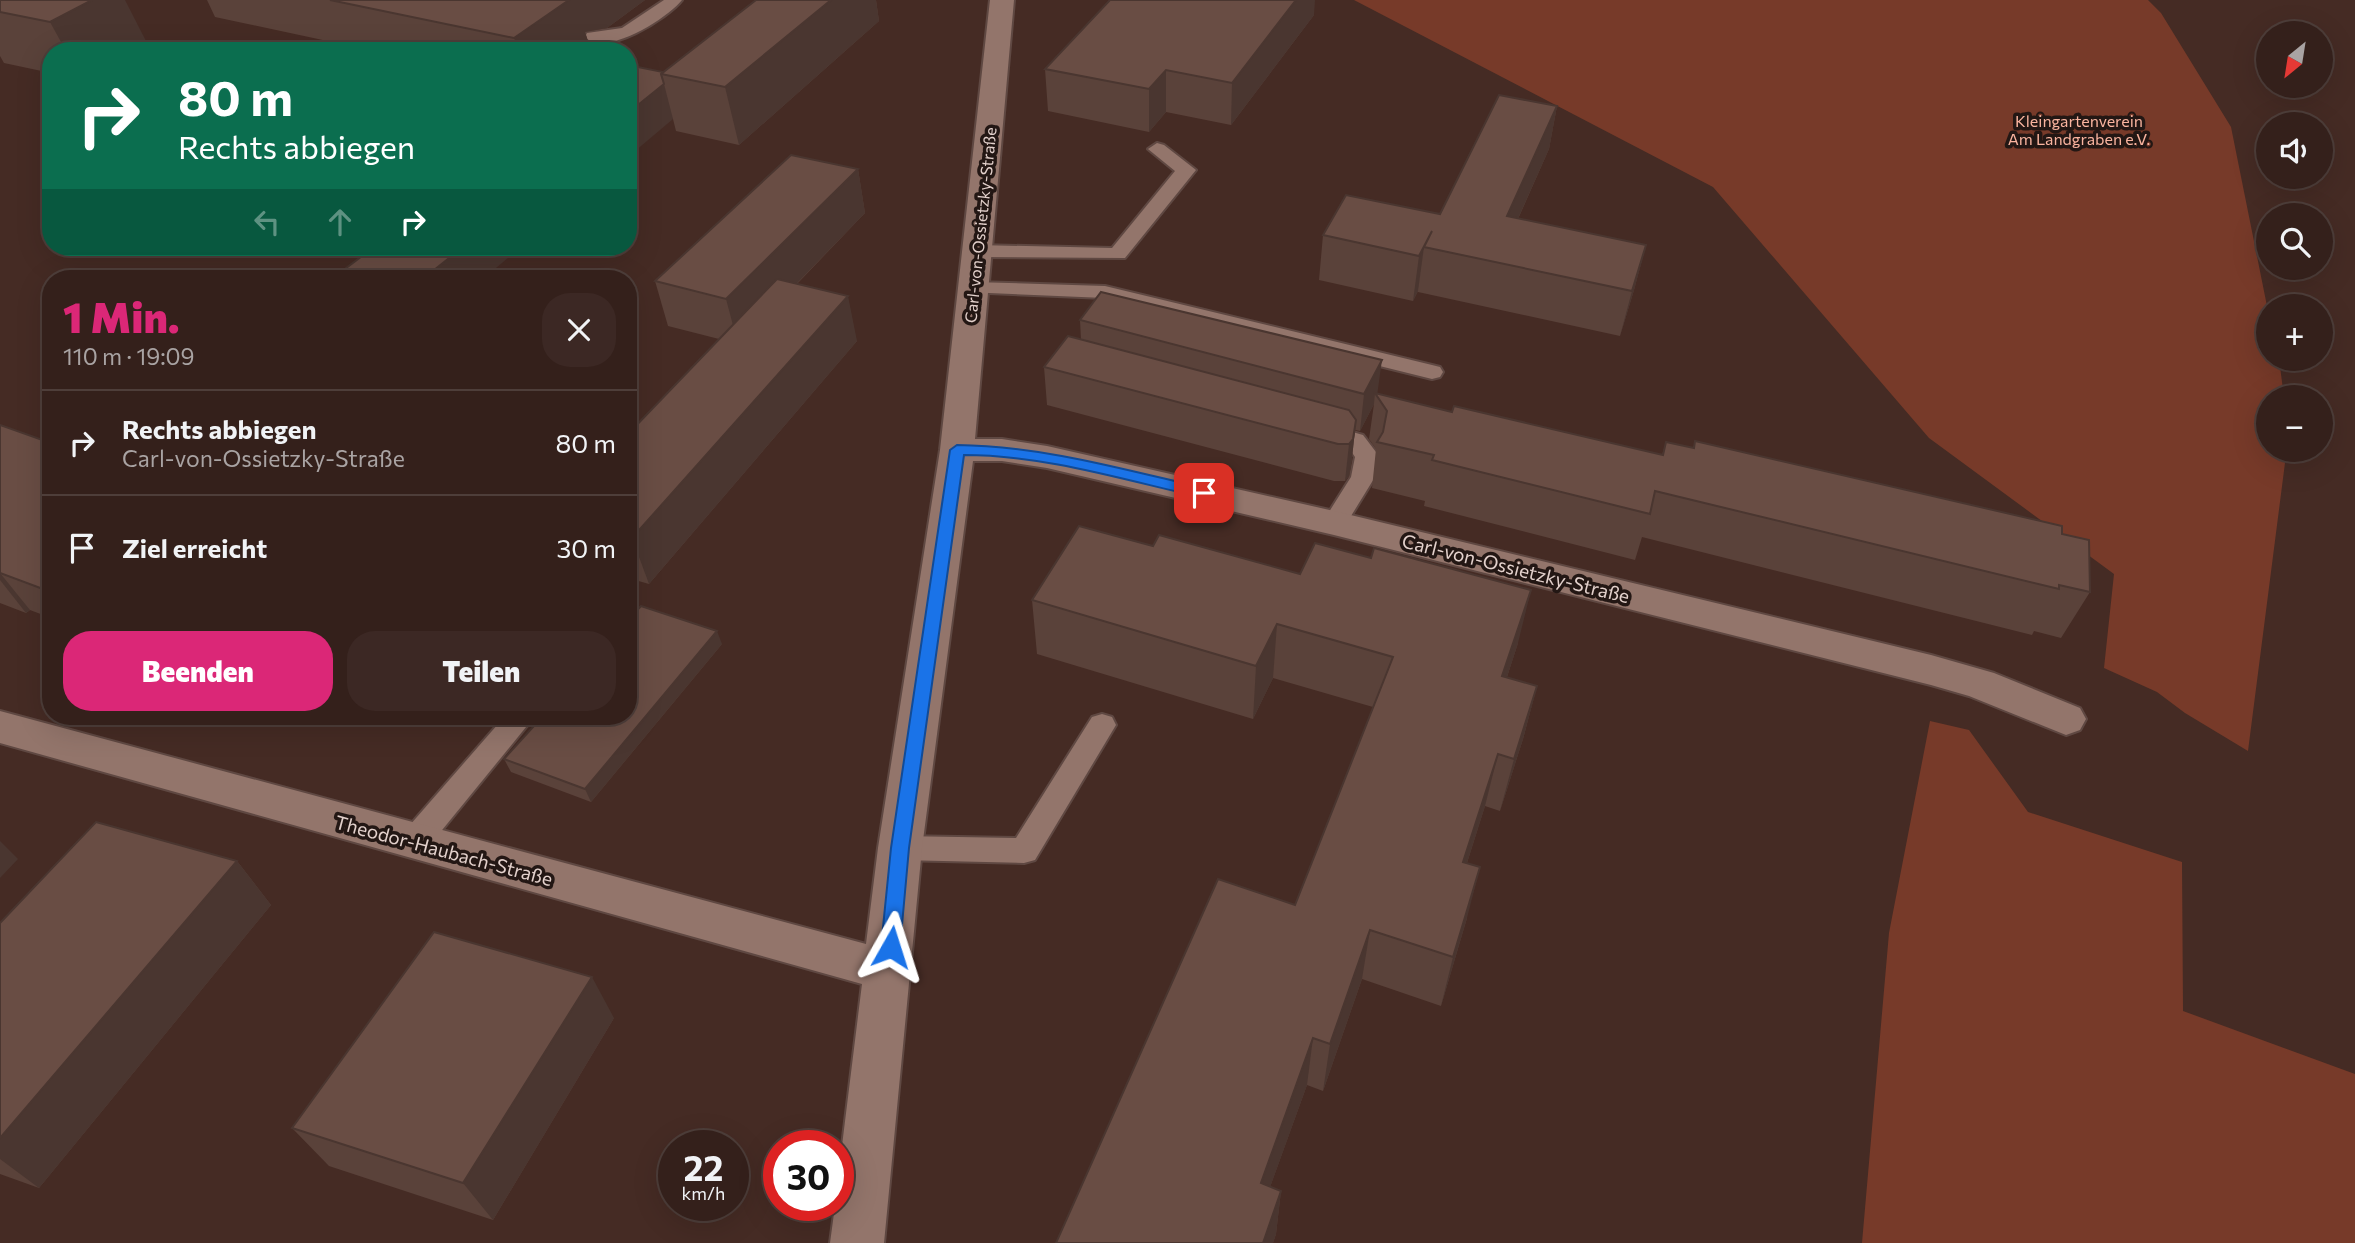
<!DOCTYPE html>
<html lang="de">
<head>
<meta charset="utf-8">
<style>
  :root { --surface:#34201b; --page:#3c2824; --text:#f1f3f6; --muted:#a9a3a3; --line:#4e3e3a; --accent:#db2777 }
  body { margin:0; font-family:Commissioner,sans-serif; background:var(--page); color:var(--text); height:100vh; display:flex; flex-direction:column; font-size:26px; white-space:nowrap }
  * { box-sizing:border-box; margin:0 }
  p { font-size:23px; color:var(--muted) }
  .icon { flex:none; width:38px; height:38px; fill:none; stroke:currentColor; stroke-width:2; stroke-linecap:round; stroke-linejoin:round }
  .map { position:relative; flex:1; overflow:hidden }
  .side { position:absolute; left:42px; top:270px; width:595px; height:455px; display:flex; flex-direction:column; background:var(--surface); border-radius:28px; box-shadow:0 7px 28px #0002,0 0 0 2px var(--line) }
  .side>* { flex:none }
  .hud { position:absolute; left:42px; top:42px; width:595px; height:214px; border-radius:28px; box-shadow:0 7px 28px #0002,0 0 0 2px var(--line); background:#0b6e4f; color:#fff; overflow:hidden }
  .needle { width:46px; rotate:210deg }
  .controls { position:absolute; left:2256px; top:21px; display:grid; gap:14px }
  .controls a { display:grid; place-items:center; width:77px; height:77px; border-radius:50%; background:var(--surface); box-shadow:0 7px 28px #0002,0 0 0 2px var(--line); font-size:35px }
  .speed { position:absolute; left:658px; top:1130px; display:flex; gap:14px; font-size:35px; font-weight:700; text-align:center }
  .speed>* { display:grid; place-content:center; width:91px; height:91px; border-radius:50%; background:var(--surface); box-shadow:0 7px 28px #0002,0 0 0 2px var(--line); line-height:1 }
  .speed small { font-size:18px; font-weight:400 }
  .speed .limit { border:10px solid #d22; background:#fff; color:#111 }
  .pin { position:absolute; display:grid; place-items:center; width:60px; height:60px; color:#fff; margin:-30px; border-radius:14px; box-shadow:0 4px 10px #0006 }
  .me { position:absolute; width:77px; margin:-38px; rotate:6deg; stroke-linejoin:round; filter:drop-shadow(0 0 5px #0008) }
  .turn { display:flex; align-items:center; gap:24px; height:147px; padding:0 21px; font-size:32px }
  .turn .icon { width:91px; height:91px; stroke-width:2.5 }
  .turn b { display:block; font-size:49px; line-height:60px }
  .lanes { display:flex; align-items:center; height:66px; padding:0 21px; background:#0003; justify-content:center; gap:35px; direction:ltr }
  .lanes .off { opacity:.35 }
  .round { display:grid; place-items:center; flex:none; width:74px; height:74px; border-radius:28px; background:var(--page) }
  .summary { display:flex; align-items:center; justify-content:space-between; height:119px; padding:0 21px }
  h1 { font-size:42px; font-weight:800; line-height:52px; color:var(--accent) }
  .button { display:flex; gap:14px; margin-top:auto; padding:14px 21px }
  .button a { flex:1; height:80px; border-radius:28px; background:var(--accent); color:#fff; font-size:28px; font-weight:800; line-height:80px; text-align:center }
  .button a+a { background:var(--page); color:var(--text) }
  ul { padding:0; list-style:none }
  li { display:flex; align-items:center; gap:21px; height:105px; padding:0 21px; border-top:2px solid var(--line) }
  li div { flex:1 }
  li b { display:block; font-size:26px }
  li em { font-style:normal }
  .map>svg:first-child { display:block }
  .green { fill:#773a29 }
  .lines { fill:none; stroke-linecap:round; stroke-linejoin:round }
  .lane-casing { stroke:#5f4842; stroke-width:4 }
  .street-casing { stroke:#5f4842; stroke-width:4 }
  .lane { fill:#93756b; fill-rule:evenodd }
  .street { fill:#93756b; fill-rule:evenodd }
  .wall { fill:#5a423a }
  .shaded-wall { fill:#4a3630 }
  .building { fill:#694d44; stroke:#4a3630; stroke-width:2 }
  .route { fill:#1a73e8; stroke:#114b97; stroke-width:2 }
  .labels { text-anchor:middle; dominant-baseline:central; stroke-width:7; stroke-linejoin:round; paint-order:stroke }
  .far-park-label { font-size:16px; fill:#fab49f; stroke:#231714 }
  .far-street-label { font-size:16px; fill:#e3d1cc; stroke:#231714 }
  .street-label { font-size:19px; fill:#e3d1cc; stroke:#231714 }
</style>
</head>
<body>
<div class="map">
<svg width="2355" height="1243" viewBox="0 0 2355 1243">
  <rect width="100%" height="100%" fill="#452b24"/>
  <!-- green -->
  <g class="green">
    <polygon points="1354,0 2148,0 2161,13 2231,127 2268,311 2268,359 2279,359 2284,397 2268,397 2268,450 2286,450 2286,455 2248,751 2185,713 2157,692 2104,668 2114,574 1929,438 1713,187"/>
    <polygon points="1930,721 1969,730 2028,812 2182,862 2183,1011 2355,1074 2355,1243 1862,1243 1889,933"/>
  </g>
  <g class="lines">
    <defs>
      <g id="lane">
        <path d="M664,0H682C668,18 605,58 585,37L587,33L622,28Z"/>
        <polygon points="1157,143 1164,145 1196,170 1125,258 977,257 970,255 967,251 970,247 977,245 1112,248 1175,171 1148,149"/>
        <polygon points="973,282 1105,286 1432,365 1440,367 1443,372 1440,377 1432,379 1105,298 966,292 963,288 966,284"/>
        <polygon points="1321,423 1363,435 1379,456 1375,477 1343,529 1334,531 1325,529 1322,523 1351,477 1355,457 1347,445 1313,436 1309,431 1313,426"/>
        <polygon points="1102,714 1112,717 1116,725 1035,860 1024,863 900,860 889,857 885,848 889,839 900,836 1016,838 1092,717"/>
        <polygon points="505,716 535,716 425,851 414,854 403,851 399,842 403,833"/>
      </g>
      <polygon id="street" points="990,0 1014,0 975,439 1002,439 1047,446 1334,511 1931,655 1994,673 2080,708 2086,719 2080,730 2066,735 1969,696 1931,685 1334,535 1047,468 1002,461 973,461 922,848 884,1243 830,1243 835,1206 838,1206 838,1178 862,984 0,743 0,711 866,944 878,848 940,450"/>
    </defs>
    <!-- lane casing -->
    <use href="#lane" class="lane-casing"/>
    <!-- street casing -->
    <use href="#street" class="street-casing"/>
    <!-- lane -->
    <use href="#lane" class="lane"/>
    <!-- street -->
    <use href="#street" class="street"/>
  </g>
  <!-- wall -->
  <g class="wall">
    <polygon points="0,0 147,43 134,51 51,51 51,73 4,63 0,56"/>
    <polygon points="207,0 645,0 607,28 585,32 588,41 575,51 374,51 215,17"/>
    <polygon points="756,0 876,0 879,21 739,145 676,131 673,119 628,65 663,72"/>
    <polygon points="1314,15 1231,125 1166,112 1149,132 1048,111 1045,69"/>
    <polygon points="1557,106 1549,149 1518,219 1646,245 1634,290 1620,336 1418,292 1418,291 1413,301 1319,280 1323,235 1440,214"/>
    <polygon points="858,169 865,213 797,284 857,341 649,584 628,578 628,434 719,339 668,326 655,281"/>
    <polygon points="1080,320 1452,412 1662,455 1666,442 2062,534 2090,592 2061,638 2034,631 2032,635 1642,537 1635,560 1424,506 1425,501 1372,488 1376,449 1369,439 1374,404 1360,431 1355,430 1352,458 1349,476 1345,481 1334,481 1047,405 1044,367 1081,340"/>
    <polygon points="0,425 51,443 51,618 30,610 26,613 0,603"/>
    <polygon points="1032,600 1518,643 1507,677 1537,686 1523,739 1500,811 1485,806 1467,863 1467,918 1441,1006 1362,979 1323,1091 1307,1085 1270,1187 1281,1191 1276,1234 1273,1243 1056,1243 1295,905 1373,707 1273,678 1253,719 1037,654"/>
    <polygon points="722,644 591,802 511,772 504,759"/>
    <polygon points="237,861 271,905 39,1188 0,1174 0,923"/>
    <polygon points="614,1018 493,1220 329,1166 292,1128"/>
  </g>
  <!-- shaded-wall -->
  <g class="shaded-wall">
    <polygon points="92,0 125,0 147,43 134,51 66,51 50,22"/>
    <polygon points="569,0 645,0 607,28 585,32 588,41 575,51 519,51 514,38"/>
    <polygon points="831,0 876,0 879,21 739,145 725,87"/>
    <polygon points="1296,0 1315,0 1314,15 1231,125 1232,83"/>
    <polygon points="1166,70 1166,112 1149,132 1149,89"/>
    <polygon points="664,84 673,119 628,157 628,113"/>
    <polygon points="1557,106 1549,149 1499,261 1507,216"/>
    <polygon points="858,169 865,213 738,344 726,299"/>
    <polygon points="1646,245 1634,290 1620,336 1632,291"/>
    <polygon points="463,247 521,247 484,278 424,278"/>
    <polygon points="1424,247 1418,291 1413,301 1419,256"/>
    <polygon points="848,296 857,341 649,584 632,538"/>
    <polygon points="1382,360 1377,396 1375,393 1374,404 1360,431 1364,394"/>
    <polygon points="1356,420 1352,458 1349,476 1345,481 1349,444"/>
    <polygon points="0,573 30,610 26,613 0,580"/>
    <polygon points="1531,590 1518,643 1490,729 1502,676"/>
    <polygon points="1277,624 1273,678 1253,719 1256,666"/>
    <polygon points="717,631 722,644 591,802 585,789"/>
    <polygon points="1537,686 1523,739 1500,811 1514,759"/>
    <polygon points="1498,754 1485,806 1451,913 1463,862"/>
    <polygon points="0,841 18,859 0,878"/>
    <polygon points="237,861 271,905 39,1188 0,1159 0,1138"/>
    <polygon points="1480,867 1467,918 1441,1006 1453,957"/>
    <polygon points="1370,930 1362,979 1323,1091 1330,1044"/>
    <polygon points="592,977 614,1018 493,1220 463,1183"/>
    <polygon points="1313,1038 1307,1085 1256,1226 1261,1183"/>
    <polygon points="1281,1191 1276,1234 1273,1243 1263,1243"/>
  </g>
  <!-- building -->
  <g class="building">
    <polygon points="0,0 92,0 50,22 0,12"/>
    <polygon points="330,0 569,0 514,38"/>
    <polygon points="756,0 831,0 725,87 661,74"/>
    <polygon points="1110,0 1296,0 1232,83 1166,70 1149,89 1045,69"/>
    <polygon points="628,65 663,72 661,74 664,84 628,113"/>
    <polygon points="1499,95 1557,106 1507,216 1646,245 1632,291 1424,247 1432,231 1419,256 1323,235 1346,195 1440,214"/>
    <polygon points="791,155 858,169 726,299 655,281"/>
    <polygon points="374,247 463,247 424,278 333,278"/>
    <polygon points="777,279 848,296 632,538 628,537 628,434"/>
    <polygon points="1101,292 1382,360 1364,394 1080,320"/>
    <polygon points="1068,336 1349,410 1356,420 1353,439 1349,444 1338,444 1044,367"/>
    <polygon points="1375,393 1452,412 1454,406 1663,455 1666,442 1694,448 1695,441 2062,526 2062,534 2089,540 2090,592 2059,585 2059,589 1655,491 1650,514 1432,460 1434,455 1377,442 1383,432 1387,411"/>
    <polygon points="0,425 51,443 51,592 0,573"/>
    <polygon points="1079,526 1153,546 1159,535 1300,574 1315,543 1371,558 1374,548 1531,590 1502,676 1537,686 1514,759 1498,754 1463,862 1480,867 1453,957 1370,930 1330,1044 1313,1038 1261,1183 1281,1191 1263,1243 1056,1243 1218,879 1295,905 1393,657 1277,624 1256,666 1032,600"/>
    <polygon points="641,606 717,631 585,789 504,759 543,716 628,716 628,620"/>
    <polygon points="96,822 237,861 0,1138 0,923"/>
    <polygon points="434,932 592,977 463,1183 292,1128"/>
  </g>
  <!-- route -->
  <path class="route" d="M957,445C1042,446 1122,469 1204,488L1211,493L1204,498C1124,480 1045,455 964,455L909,848L900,947L897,952L891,955L884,952L881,947L891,848L950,450Z"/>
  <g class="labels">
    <!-- far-park labels -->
    <g class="far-park-label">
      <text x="2079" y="120">Kleingartenverein<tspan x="2079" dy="18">Am Landgraben e.V.</tspan></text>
    </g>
    <!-- far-street labels -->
    <g class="far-street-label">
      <text transform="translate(980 225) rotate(-84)">Carl-von-Ossietzky-Straße</text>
    </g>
    <!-- street labels -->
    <g class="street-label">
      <text transform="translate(1516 568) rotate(14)">Carl-von-Ossietzky-Straße</text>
      <text transform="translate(444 850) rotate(15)">Theodor-Haubach-Straße</text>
    </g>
  </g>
</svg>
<div class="controls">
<a><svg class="needle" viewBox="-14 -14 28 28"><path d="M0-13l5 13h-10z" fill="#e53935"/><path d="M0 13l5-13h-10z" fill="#a9a3a3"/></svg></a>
<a><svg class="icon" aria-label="sound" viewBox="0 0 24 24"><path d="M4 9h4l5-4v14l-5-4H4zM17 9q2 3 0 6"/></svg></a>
<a><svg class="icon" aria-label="search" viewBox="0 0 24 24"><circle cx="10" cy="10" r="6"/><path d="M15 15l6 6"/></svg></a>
<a>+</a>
<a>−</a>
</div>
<div class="speed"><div>22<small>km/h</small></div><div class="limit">30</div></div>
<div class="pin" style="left:1204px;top:493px;background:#d93025"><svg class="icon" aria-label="arrive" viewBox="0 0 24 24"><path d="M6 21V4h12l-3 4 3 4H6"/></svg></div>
<svg class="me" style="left:891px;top:947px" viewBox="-20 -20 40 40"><path d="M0-17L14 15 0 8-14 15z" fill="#1a73e8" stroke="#fff" stroke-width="4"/></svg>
<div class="hud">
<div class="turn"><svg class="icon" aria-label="right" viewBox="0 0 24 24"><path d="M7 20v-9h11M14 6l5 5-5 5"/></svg><div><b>80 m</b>Rechts abbiegen</div></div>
<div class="lanes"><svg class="icon off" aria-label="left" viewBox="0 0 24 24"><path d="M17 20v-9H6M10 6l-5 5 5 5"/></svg><svg class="icon off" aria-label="ahead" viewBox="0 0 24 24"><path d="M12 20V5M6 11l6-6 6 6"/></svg><svg class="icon" aria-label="right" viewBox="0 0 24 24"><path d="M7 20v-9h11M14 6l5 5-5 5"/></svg></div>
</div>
<section class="side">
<div class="summary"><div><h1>1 Min.</h1><p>110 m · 19:09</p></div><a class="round"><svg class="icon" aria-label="close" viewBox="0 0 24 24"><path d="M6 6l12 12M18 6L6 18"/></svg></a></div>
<ul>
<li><svg class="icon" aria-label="right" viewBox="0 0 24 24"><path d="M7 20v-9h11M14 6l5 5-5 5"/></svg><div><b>Rechts abbiegen</b><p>Carl-von-Ossietzky-Straße</p></div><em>80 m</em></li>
<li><svg class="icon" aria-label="arrive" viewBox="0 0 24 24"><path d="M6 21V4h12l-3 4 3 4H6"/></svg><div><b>Ziel erreicht</b></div><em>30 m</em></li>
</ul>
<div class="button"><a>Beenden</a><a>Teilen</a></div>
</section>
</div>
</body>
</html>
